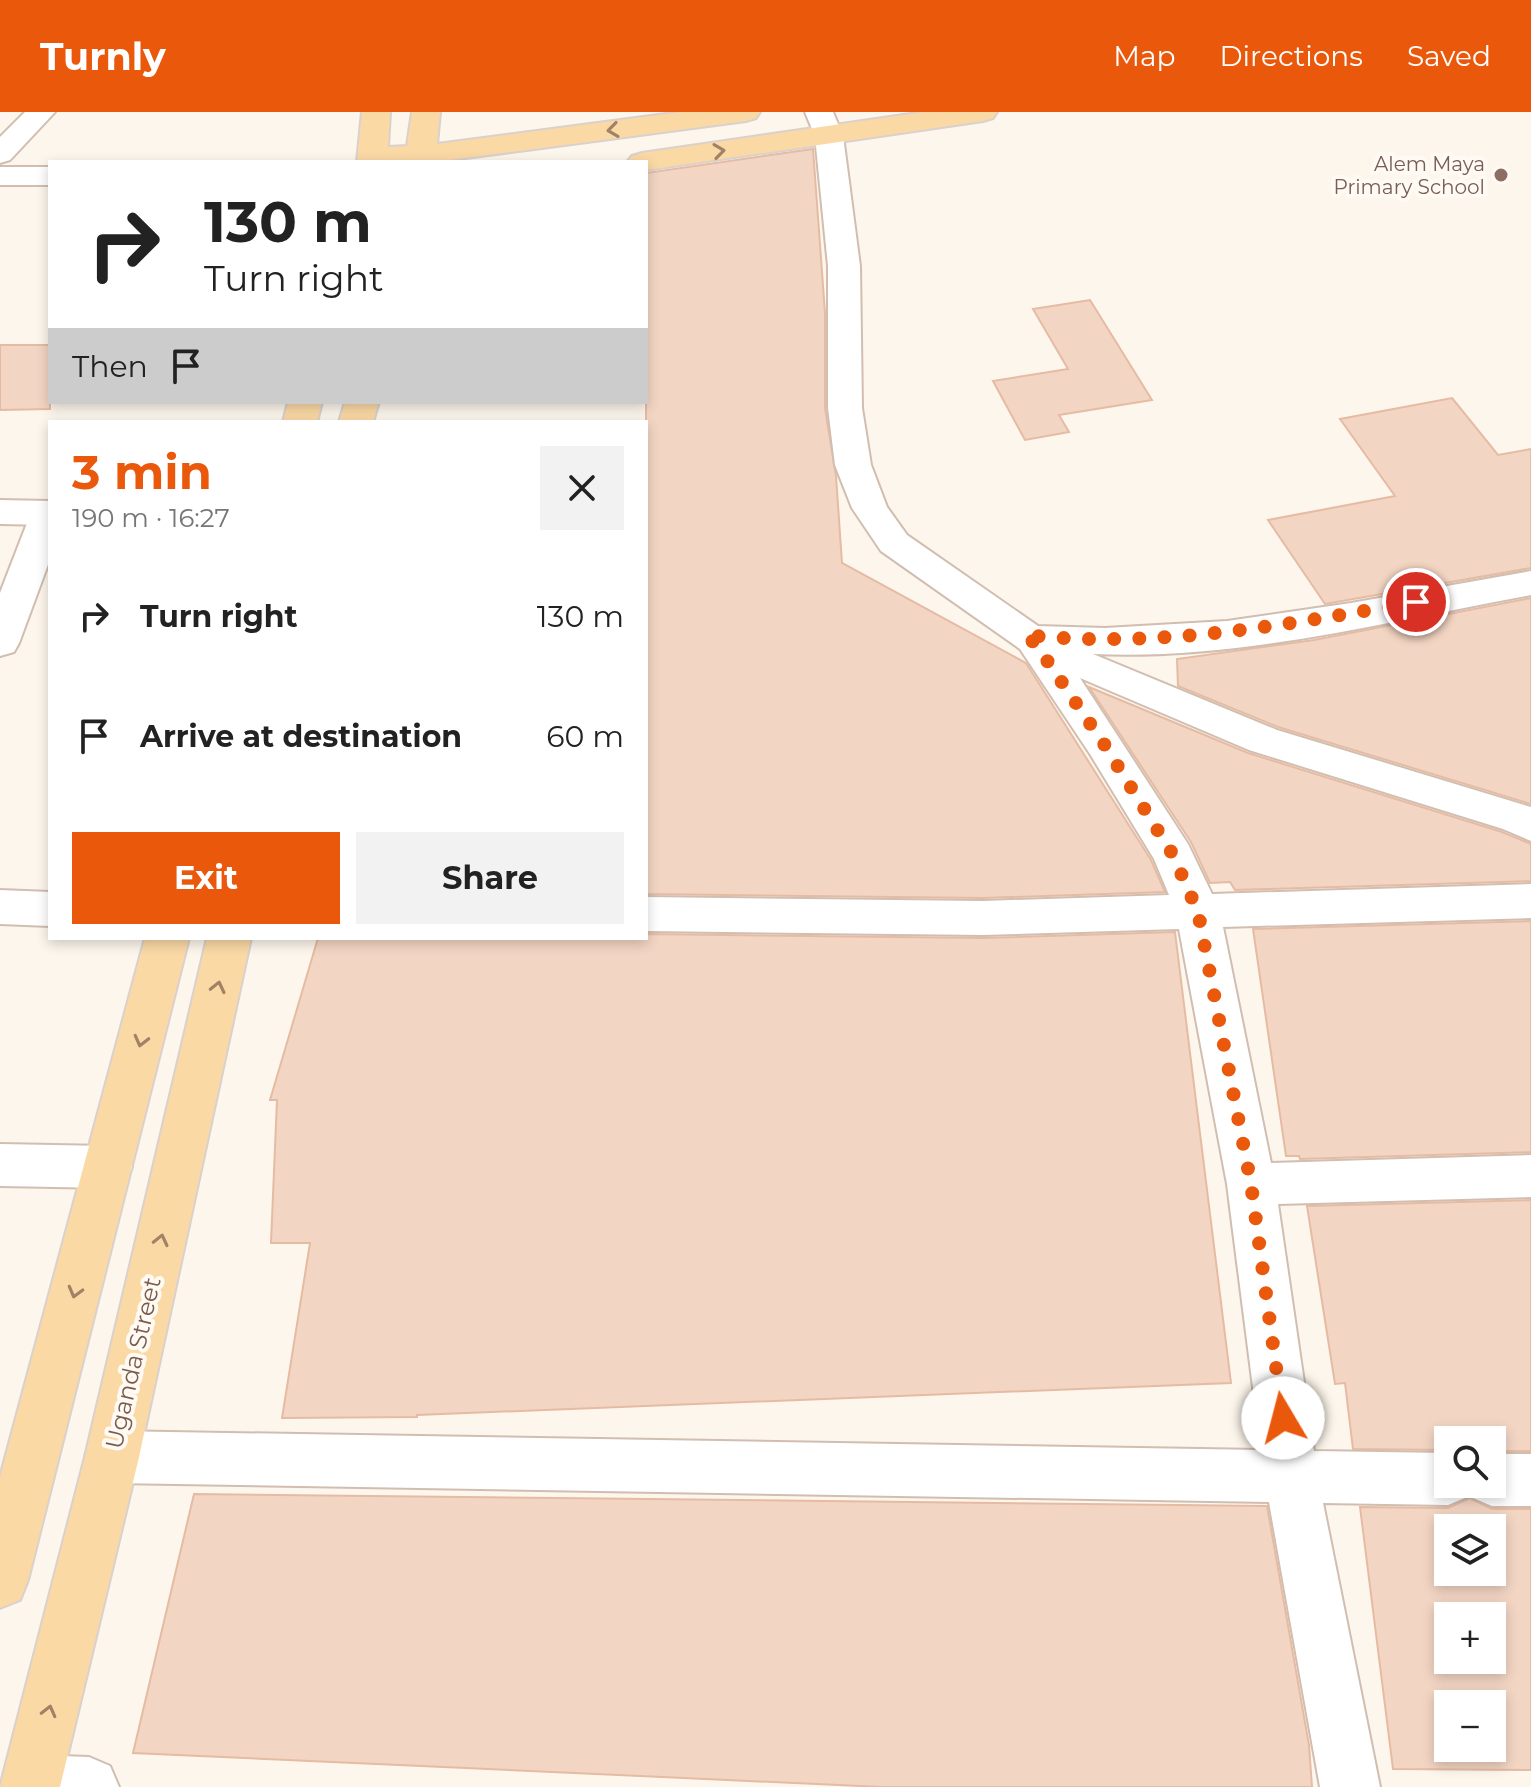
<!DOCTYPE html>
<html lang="en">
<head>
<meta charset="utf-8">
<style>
  :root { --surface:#fff; --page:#f2f2f2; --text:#222; --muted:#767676; --accent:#ea580c }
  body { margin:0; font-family:Montserrat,sans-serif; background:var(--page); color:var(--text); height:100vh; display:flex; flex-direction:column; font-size:30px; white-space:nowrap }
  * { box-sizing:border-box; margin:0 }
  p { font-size:26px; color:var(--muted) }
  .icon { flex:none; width:44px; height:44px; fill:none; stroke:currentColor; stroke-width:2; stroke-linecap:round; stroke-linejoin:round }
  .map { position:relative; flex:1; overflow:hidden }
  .drawer { position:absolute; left:48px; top:308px; width:600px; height:520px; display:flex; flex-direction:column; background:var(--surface); border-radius:0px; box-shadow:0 4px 12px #0003 }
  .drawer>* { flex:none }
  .banner { position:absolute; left:48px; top:48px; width:600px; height:244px; border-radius:0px; box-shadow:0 4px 12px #0003; background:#fff; color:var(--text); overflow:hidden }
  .buttons { position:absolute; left:1434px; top:1314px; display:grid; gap:16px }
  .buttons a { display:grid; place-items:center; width:72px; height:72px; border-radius:0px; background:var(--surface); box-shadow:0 4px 12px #0003; font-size:40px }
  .pin { position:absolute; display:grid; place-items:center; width:68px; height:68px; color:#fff; margin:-34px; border:4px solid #fff; border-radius:50%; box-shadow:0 2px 8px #0007 }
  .me { position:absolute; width:88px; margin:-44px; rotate:352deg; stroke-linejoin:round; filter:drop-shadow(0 0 6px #0008) }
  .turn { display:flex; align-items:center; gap:28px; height:168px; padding:0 24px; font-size:36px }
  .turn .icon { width:104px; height:104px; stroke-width:2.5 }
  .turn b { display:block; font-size:56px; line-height:68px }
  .then { display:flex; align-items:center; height:76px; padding:0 24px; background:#0003; gap:16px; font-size:30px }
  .round { display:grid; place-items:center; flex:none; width:84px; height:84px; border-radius:0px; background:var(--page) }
  .headline { display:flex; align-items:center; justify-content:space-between; height:136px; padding:0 24px }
  h1 { font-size:48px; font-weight:700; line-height:60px; color:var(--accent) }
  .primary-button { display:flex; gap:16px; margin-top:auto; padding:16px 24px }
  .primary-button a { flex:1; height:92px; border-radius:0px; background:var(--accent); color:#fff; font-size:32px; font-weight:700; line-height:92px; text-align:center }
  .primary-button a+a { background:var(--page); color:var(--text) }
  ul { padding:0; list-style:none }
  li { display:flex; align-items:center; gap:24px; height:120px; padding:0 24px }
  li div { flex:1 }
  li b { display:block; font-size:30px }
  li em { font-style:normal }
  header { display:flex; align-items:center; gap:48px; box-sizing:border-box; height:112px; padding:0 40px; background:var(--accent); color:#fff }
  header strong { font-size:38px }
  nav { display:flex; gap:44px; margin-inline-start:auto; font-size:28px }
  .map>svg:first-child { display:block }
  .building { fill:#f3d5c3; stroke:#e6bba3; stroke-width:2; fill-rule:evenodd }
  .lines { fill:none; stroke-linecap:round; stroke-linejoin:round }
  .minor-casing { stroke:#d1beb0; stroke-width:4 }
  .tertiary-casing { stroke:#d1beb0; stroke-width:4 }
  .primary-casing { stroke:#dad1cd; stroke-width:4 }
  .minor { fill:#fff; fill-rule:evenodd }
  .tertiary { fill:#fff; fill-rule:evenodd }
  .primary { fill:#fbd9a5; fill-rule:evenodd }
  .oneway { stroke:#a18267 }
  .route { stroke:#ea580c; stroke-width:14; stroke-dasharray:0 25.2 }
  .education-dot { fill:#8d6e63; stroke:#fffaf3; stroke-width:3 }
  .labels { text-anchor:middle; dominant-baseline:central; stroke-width:8; stroke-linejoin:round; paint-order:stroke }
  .far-education-label { font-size:20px; fill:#785e54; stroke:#fffaf3; text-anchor:end }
  .street-label { font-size:24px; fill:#7a5c4d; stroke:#fffaf3 }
</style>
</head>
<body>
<header>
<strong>Turnly</strong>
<nav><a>Map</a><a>Directions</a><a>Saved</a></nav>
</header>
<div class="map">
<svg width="1531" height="1675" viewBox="0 0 1531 1675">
  <rect width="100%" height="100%" fill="#fdf6ec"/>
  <!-- building -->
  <g class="building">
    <polygon points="813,37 825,201 825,296 836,364 842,451 1026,551 1151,748 1165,780 983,786 646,782 646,61"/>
    <polygon points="1090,188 1152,288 1059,303 1069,320 1025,328 993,269 1068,257 1033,197"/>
    <polygon points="0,233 50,233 50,297 0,298"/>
    <polygon points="1452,286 1498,343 1531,337 1531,456 1325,492 1268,408 1395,384 1340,307"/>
    <polygon points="1531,486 1531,692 1278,615 1178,574 1177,547 1314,528"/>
    <polygon points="1089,575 1248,641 1502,720 1531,732 1531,769 1235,778 1230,770 1210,771 1191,730"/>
    <polygon points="1531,809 1531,1040 1300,1047 1299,1044 1286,1044 1253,817"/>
    <polygon points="1175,820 1231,1271 417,1303 417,1305 282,1306 310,1131 271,1131 277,988 270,988 318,826 646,826 646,822 983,826"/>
    <polygon points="1531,1088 1531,1339 1492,1339 1492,1328 1448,1328 1448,1338 1353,1337 1345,1271 1335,1272 1307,1094"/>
    <polygon points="194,1382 1267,1394 1309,1633 1312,1675 882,1675 133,1641"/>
    <path d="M1470,1386L1492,1397H1531V1658L1393,1657L1360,1395L1448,1396ZM1448,1416H1492V1460H1448ZM1448,1504H1492V1548H1448ZM1448,1592H1492V1636H1448Z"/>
  </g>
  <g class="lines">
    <defs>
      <g id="minor">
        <polygon points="25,0 55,0 10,48 0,51 0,25"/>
        <path d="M805,0H833L843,24L860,154L862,296L871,353L887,395L907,423L1038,514L1105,516L1227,509L1351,491L1531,459V483C1388,509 1239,549 1093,542L1277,618L1531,695V729L1503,717L1249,638L1080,566L1188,732L1212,782L1531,772V806L1223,815L1271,1051L1531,1043V1085L1278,1092L1314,1339L1448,1341V1372H1492V1342H1531V1394H1492L1473,1386L1470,1379L1467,1385L1448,1393L1323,1391L1380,1675H1320L1269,1390L112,1371L93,1363L85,1345L93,1327L112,1319L1261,1338L1227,1072L1179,817L983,823L646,819V785L983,789L1169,783L1154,747L1090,642L1020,537L881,439L852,396L835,353L828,296V154L815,24Z"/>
        <polygon points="49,389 50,447 19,531 14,540 0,544 0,481 31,401 36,393"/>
        <polygon points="0,778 50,780 50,814 0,812"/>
        <polygon points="0,1032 108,1034 125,1040 132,1055 125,1070 108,1076 0,1074"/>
        <polygon points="31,1643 89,1645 110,1654 119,1675 2,1675 10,1652"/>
      </g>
      <g id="tertiary">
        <rect x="0" y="55" width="50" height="18"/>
        <polygon points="0,388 50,389 50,413 0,412"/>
      </g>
      <g id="primary">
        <polygon points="362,0 390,0 388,35 407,34 412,0 440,0 437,32 681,0 760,0 756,6 746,9 435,50 357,50"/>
        <polygon points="924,0 997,0 993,6 983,9 646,58 646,50 627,50 632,44 642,41"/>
        <polygon points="288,290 322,290 317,310 283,310"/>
        <polygon points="345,290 379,290 373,310 339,310"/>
        <polygon points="145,826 189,826 28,1468 20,1488 0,1496 0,1365"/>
        <polygon points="207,826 251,826 139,1345 60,1675 0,1675 85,1345"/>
      </g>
    </defs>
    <!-- minor casing -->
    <use href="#minor" class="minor-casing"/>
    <!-- tertiary casing -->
    <use href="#tertiary" class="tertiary-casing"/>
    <!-- primary casing -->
    <use href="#primary" class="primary-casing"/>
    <!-- minor -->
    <use href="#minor" class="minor"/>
    <!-- tertiary -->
    <use href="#tertiary" class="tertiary"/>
    <!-- primary -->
    <use href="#primary" class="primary"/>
  </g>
  <!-- one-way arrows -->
  <defs><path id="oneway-chevron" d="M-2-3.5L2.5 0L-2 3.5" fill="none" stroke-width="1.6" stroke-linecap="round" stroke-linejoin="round" transform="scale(2)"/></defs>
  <g class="oneway">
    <use href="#oneway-chevron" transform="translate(613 18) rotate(172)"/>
    <use href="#oneway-chevron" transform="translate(719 39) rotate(-8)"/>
    <use href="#oneway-chevron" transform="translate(218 875) rotate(-77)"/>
    <use href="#oneway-chevron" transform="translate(141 929) rotate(104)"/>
    <use href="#oneway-chevron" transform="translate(161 1128) rotate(-77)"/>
    <use href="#oneway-chevron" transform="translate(75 1180) rotate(105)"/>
    <use href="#oneway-chevron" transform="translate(49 1599) rotate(-76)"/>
  </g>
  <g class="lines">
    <!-- route -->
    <path class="route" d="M1283,1306L1251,1072L1198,800L1173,743L1104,632L1035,531L1024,523C1159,537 1283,513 1416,490"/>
  </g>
  <!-- markers -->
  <circle class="education-dot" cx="1501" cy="63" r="8"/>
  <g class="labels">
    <!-- far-education labels -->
    <g class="far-education-label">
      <text x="1485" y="52">Alem Maya<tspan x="1485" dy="23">Primary School</tspan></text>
    </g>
    <!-- street labels -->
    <g class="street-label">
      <text transform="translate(133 1251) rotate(-77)">Uganda Street</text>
    </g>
  </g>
</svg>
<div class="buttons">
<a><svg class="icon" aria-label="search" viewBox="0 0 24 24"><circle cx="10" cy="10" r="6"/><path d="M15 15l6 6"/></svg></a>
<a><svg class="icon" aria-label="layers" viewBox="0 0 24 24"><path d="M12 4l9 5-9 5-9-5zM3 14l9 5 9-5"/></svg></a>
<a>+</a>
<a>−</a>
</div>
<div class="pin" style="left:1416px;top:490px;background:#d93025"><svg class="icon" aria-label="arrive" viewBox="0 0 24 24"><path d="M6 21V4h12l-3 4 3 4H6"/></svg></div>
<svg class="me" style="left:1283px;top:1306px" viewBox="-20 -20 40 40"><circle r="19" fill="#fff"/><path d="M0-13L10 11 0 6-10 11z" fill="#ea580c"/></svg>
<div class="banner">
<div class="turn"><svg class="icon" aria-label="right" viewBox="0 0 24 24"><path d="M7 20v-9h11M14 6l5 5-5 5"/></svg><div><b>130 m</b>Turn right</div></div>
<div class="then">Then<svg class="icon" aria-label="arrive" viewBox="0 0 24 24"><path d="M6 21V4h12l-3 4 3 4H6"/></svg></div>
</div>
<section class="drawer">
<div class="headline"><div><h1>3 min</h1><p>190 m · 16:27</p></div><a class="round"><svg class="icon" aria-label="close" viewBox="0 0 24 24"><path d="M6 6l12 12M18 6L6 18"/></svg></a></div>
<ul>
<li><svg class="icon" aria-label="right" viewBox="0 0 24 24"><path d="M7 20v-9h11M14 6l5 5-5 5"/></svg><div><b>Turn right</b></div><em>130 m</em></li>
<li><svg class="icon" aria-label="arrive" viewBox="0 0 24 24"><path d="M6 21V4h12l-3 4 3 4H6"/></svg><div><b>Arrive at destination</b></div><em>60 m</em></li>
</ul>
<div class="primary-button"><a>Exit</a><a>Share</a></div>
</section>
</div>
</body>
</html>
